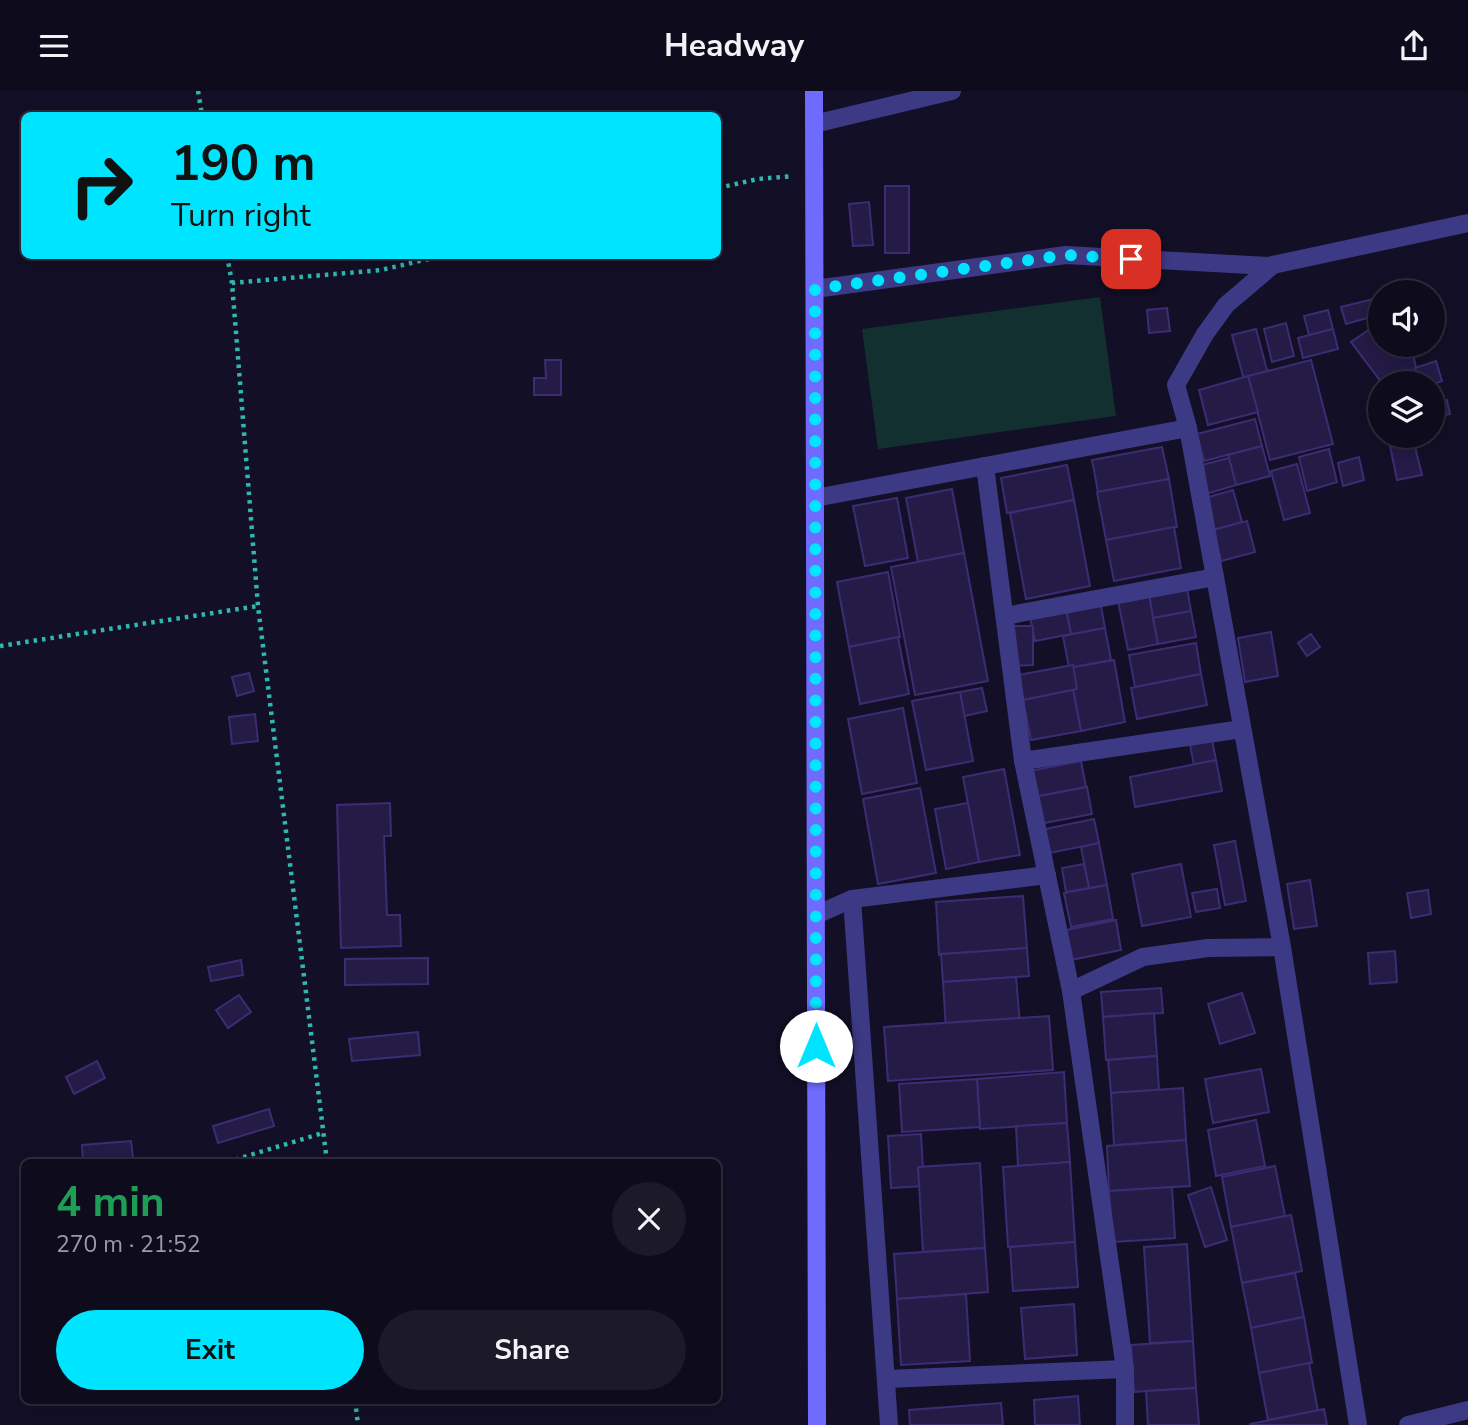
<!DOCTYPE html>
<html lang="en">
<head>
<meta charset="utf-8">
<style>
  :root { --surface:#0e0b1c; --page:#1c1929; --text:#f1f3f6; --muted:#9b9ba3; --line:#2e2b3b; --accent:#00e5ff }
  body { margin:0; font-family:"Nunito Sans",sans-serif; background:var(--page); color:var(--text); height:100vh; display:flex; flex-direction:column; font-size:26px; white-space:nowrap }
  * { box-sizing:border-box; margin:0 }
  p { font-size:23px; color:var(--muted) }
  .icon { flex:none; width:38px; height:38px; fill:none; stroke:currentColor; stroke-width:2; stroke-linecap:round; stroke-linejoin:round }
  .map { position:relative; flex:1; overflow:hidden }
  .panel { position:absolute; left:21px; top:1068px; width:700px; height:245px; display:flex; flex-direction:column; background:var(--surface); border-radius:10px; box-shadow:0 4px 18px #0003,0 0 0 2px var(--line) }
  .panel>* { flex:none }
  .guide { position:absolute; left:21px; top:21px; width:700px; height:147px; border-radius:10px; box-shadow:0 4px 18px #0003,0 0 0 2px var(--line); background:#00e5ff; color:#111; overflow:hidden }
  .controls { position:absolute; left:1368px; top:189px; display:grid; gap:14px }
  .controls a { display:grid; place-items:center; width:77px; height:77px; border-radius:50%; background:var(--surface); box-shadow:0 4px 18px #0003,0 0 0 2px var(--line); font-size:35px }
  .pin { position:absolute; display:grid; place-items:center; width:60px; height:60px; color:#fff; margin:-30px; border-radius:14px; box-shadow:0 4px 10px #0006 }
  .me { position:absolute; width:77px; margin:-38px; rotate:0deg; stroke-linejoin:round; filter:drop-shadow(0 0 5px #0008) }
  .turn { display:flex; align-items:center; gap:24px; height:147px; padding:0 35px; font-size:32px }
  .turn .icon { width:91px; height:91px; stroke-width:2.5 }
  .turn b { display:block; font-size:49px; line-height:60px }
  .round { display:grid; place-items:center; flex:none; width:74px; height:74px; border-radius:37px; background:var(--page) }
  .overview { display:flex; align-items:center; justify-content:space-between; height:119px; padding:0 35px }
  h1 { font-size:42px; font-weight:700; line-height:52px; color:#1e9e55 }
  .cta { display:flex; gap:14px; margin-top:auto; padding:14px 35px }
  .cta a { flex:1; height:80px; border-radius:42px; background:var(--accent); color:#111; font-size:28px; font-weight:700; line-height:80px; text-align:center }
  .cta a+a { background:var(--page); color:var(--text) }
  header { display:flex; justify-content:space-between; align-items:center; height:91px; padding:0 35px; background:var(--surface); font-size:32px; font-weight:700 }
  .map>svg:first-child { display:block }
  .green { fill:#12302f }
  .building { fill:#241b47; stroke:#3b2d73; stroke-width:2 }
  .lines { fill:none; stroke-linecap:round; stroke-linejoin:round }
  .path { stroke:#2fb8b0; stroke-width:4.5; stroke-dasharray:3.5 5; stroke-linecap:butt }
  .street { stroke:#3d3a85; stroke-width:18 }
  .secondary { stroke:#6f6bff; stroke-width:18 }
  .route { stroke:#00e5ff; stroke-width:12; stroke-dasharray:0 21.6 }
</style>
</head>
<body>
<header><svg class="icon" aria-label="menu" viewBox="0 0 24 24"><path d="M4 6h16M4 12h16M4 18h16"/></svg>Headway<svg class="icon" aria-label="share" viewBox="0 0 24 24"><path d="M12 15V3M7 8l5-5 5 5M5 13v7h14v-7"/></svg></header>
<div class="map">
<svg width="1468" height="1334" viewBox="0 0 1468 1334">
  <rect width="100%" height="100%" fill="#130f26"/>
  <!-- green -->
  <polygon class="green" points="1100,206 1116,325 878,358 862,238"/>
  <!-- building -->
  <g class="building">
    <rect x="885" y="95" width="24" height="67"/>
    <polygon points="869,111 873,154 853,155 849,113"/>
    <polygon points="1381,206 1381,243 1374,225 1346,233 1341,216"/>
    <polygon points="1167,217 1170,240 1149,242 1147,219"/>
    <polygon points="1328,219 1333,238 1309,244 1304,225"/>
    <polygon points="1286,232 1294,265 1272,271 1264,238"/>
    <polygon points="1373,236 1381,244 1381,254 1411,254 1417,281 1409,287 1413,292 1382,292 1351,251"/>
    <polygon points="1256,238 1268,283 1244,289 1232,244"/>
    <polygon points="1333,238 1338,258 1303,267 1298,247"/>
    <polygon points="545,269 561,269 561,304 534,304 534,287 546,287"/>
    <polygon points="1311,269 1333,353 1270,369 1248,285"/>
    <polygon points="1436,270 1442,290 1433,293 1420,292 1415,277"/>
    <polygon points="1248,285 1258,321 1208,334 1199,299"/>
    <polygon points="1447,309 1450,323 1433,326 1433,312"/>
    <polygon points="1255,328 1262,355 1204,370 1197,343"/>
    <polygon points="1388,345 1429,345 1415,356 1422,384 1397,389"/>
    <polygon points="1262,355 1270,385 1236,394 1228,364"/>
    <polygon points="1162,356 1169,388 1098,401 1092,369"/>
    <polygon points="1329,358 1337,391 1307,400 1299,366"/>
    <polygon points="1359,366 1364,389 1343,395 1338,372"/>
    <polygon points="1229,367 1236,394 1206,403 1198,375"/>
    <polygon points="1297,373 1310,422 1284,429 1271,380"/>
    <polygon points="1067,374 1074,409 1007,422 1001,387"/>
    <polygon points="1169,388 1177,436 1106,449 1097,401"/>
    <polygon points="952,398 964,462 918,471 906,407"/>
    <polygon points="1233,399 1242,431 1213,439 1205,407"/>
    <polygon points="897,407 908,467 865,475 853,415"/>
    <polygon points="1074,409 1090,495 1026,508 1010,422"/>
    <polygon points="1247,430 1255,461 1221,470 1213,439"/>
    <polygon points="1174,436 1181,477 1114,490 1106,449"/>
    <polygon points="964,462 988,590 915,604 891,476"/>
    <polygon points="888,481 900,546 849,556 837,491"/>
    <polygon points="1187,497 1191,520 1153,527 1149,504"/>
    <polygon points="1149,504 1158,553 1128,559 1118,510"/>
    <polygon points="1100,510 1105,537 1071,543 1066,516"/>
    <polygon points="1066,519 1071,543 1035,550 1030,526"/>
    <polygon points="1191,520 1196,546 1158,553 1153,527"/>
    <polygon points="1009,535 1033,535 1033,574 1010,575"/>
    <polygon points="1105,537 1111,569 1069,577 1063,545"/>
    <polygon points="1271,541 1278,585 1245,591 1238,547"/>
    <polygon points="1311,543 1320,556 1307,565 1298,552"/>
    <polygon points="898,546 909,603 860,613 849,556"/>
    <polygon points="1196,552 1201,583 1135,596 1129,564"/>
    <polygon points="1114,569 1125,631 1081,640 1069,577"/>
    <polygon points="1073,574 1077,598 1023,609 1018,584"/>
    <polygon points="249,582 254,600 237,605 232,586"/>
    <polygon points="1201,583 1207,614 1137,628 1131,597"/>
    <polygon points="982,597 987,620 964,625 960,601"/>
    <polygon points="1073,599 1081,640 1031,649 1023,609"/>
    <polygon points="960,601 973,670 926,679 912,610"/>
    <polygon points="903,617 917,692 862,703 848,628"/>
    <polygon points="255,623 258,650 232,653 229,626"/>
    <polygon points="1212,649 1216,669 1194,674 1190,654"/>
    <polygon points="1216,669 1222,700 1135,716 1130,686"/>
    <polygon points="1081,670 1086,696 1034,706 1030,680"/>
    <polygon points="1004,678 1020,764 979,771 963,686"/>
    <polygon points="1087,696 1092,723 1039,733 1034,706"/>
    <polygon points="920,697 936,782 878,793 863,708"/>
    <polygon points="390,712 391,745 384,745 387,824 400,824 401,855 341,857 337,714"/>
    <polygon points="968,712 979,771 946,778 935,718"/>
    <polygon points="1094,728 1099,752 1049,762 1045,738"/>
    <polygon points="1235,750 1246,810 1225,814 1214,754"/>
    <polygon points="1099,752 1107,794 1089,797 1081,756"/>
    <polygon points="1084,773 1089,797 1066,801 1062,777"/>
    <polygon points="1181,773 1191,826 1142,835 1132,783"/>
    <polygon points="1310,789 1317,835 1294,838 1287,793"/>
    <polygon points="1107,794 1113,828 1071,836 1064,802"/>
    <polygon points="1217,798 1220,817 1196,821 1192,802"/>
    <polygon points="1428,799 1431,823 1411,827 1407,802"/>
    <polygon points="1023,805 1027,857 939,864 936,811"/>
    <polygon points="1116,829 1121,859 1071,869 1066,839"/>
    <polygon points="1027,857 1029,885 943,891 941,863"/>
    <polygon points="1395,860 1397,891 1370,893 1368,862"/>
    <polygon points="428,867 428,893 345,894 345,868"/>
    <polygon points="241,869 243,884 211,890 208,876"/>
    <polygon points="1016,886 1020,933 946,938 943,891"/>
    <polygon points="1161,897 1163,922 1103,926 1101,901"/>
    <polygon points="1242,902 1255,942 1220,953 1208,913"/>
    <polygon points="239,904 251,921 228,937 216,919"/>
    <polygon points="1154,922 1157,965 1106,969 1103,926"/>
    <polygon points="1049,925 1053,979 888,990 884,936"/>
    <polygon points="418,941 420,964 352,970 349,948"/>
    <polygon points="1157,965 1159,999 1111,1002 1108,969"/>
    <polygon points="97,970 105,987 74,1003 66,986"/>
    <polygon points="1261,978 1269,1021 1213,1032 1205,988"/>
    <polygon points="1064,981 1067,1032 980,1038 977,988"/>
    <polygon points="977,988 980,1036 902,1041 899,993"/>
    <polygon points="1183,997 1186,1049 1114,1054 1111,1002"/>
    <polygon points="269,1018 274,1035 218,1052 213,1035"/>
    <polygon points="1256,1029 1265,1075 1216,1085 1208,1039"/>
    <polygon points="1067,1032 1070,1071 1018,1075 1016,1035"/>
    <polygon points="921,1043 924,1095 891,1097 888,1045"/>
    <polygon points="1186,1049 1190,1095 1109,1100 1107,1055"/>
    <polygon points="131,1050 133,1067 83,1071 82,1054"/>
    <polygon points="1070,1071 1075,1151 1008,1156 1003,1076"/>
    <polygon points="980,1072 985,1157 923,1161 918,1076"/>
    <polygon points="1275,1075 1285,1125 1231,1136 1222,1086"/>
    <polygon points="1172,1096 1175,1147 1113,1151 1109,1100"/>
    <polygon points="1211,1096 1227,1149 1205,1156 1188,1104"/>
    <polygon points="1291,1124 1302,1180 1242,1192 1231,1136"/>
    <polygon points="1075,1151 1078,1196 1013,1200 1010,1156"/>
    <polygon points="1187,1153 1193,1250 1150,1252 1144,1156"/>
    <polygon points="985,1157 988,1201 897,1208 894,1163"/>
    <polygon points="1295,1182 1304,1226 1251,1237 1242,1192"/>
    <polygon points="966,1203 970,1270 901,1274 897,1208"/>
    <polygon points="1074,1213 1077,1264 1025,1268 1021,1217"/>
    <polygon points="1304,1226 1312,1272 1259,1282 1251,1237"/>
    <polygon points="1193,1250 1196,1297 1134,1301 1131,1254"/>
    <polygon points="1309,1272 1318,1320 1268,1329 1259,1282"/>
    <polygon points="1196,1297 1199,1334 1148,1334 1146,1300"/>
    <polygon points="1078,1305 1080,1334 1035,1334 1034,1309"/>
    <polygon points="1001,1312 1003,1334 910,1334 909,1319"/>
    <polygon points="1324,1318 1327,1334 1250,1334 1250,1333"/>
  </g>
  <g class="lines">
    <!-- path -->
    <g class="path">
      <polyline points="198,0 202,24"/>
      <polyline points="718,97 758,88 793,85"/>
      <polyline points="227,164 232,192"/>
      <polyline points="0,555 258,515"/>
      <polyline points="227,1071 323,1042"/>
      <polyline points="327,1071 258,515 232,192 381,179 446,164"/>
      <polyline points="355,1309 358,1334"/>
    </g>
    <!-- street -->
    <g class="street">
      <polyline points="814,33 952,0"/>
      <polyline points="815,198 1066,164 1268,175 1468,132"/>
      <polyline points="1188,337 1176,294 1205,243 1226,214 1273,174"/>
      <polyline points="985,375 1023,670 1071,900 1125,1278 1125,1334"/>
      <polyline points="815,407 1188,337 1282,856 1358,1334"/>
      <polyline points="1005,525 1215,486"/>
      <polyline points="1023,670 1242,638"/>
      <polyline points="852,808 889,1334"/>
      <polyline points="816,824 852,808 1047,784"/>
      <polyline points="1071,900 1143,866 1208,857 1282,856"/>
      <polyline points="887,1288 1125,1278"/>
      <polyline points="1408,1334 1468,1319"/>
    </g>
    <!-- secondary -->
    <polyline class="secondary" points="814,0 817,1334"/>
  </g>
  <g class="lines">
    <!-- route -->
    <polyline class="route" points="816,955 815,198 1066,164 1131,168"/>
  </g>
</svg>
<div class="controls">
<a><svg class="icon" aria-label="sound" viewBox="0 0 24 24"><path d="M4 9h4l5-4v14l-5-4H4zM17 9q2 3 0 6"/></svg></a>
<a><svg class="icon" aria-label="layers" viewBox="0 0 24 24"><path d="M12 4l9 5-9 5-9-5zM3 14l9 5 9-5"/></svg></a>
</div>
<div class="pin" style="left:1131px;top:168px;background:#d93025"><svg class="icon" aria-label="arrive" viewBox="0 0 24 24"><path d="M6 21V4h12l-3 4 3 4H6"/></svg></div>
<svg class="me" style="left:816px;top:955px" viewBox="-20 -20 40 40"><circle r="19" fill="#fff"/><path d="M0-13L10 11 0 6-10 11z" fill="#00e5ff"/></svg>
<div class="guide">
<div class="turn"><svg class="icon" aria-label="right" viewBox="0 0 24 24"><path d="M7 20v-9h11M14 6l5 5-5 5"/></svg><div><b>190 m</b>Turn right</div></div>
</div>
<section class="panel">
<div class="overview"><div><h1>4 min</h1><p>270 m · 21:52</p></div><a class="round"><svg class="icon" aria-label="close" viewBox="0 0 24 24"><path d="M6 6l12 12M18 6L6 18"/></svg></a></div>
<div class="cta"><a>Exit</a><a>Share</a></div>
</section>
</div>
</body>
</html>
